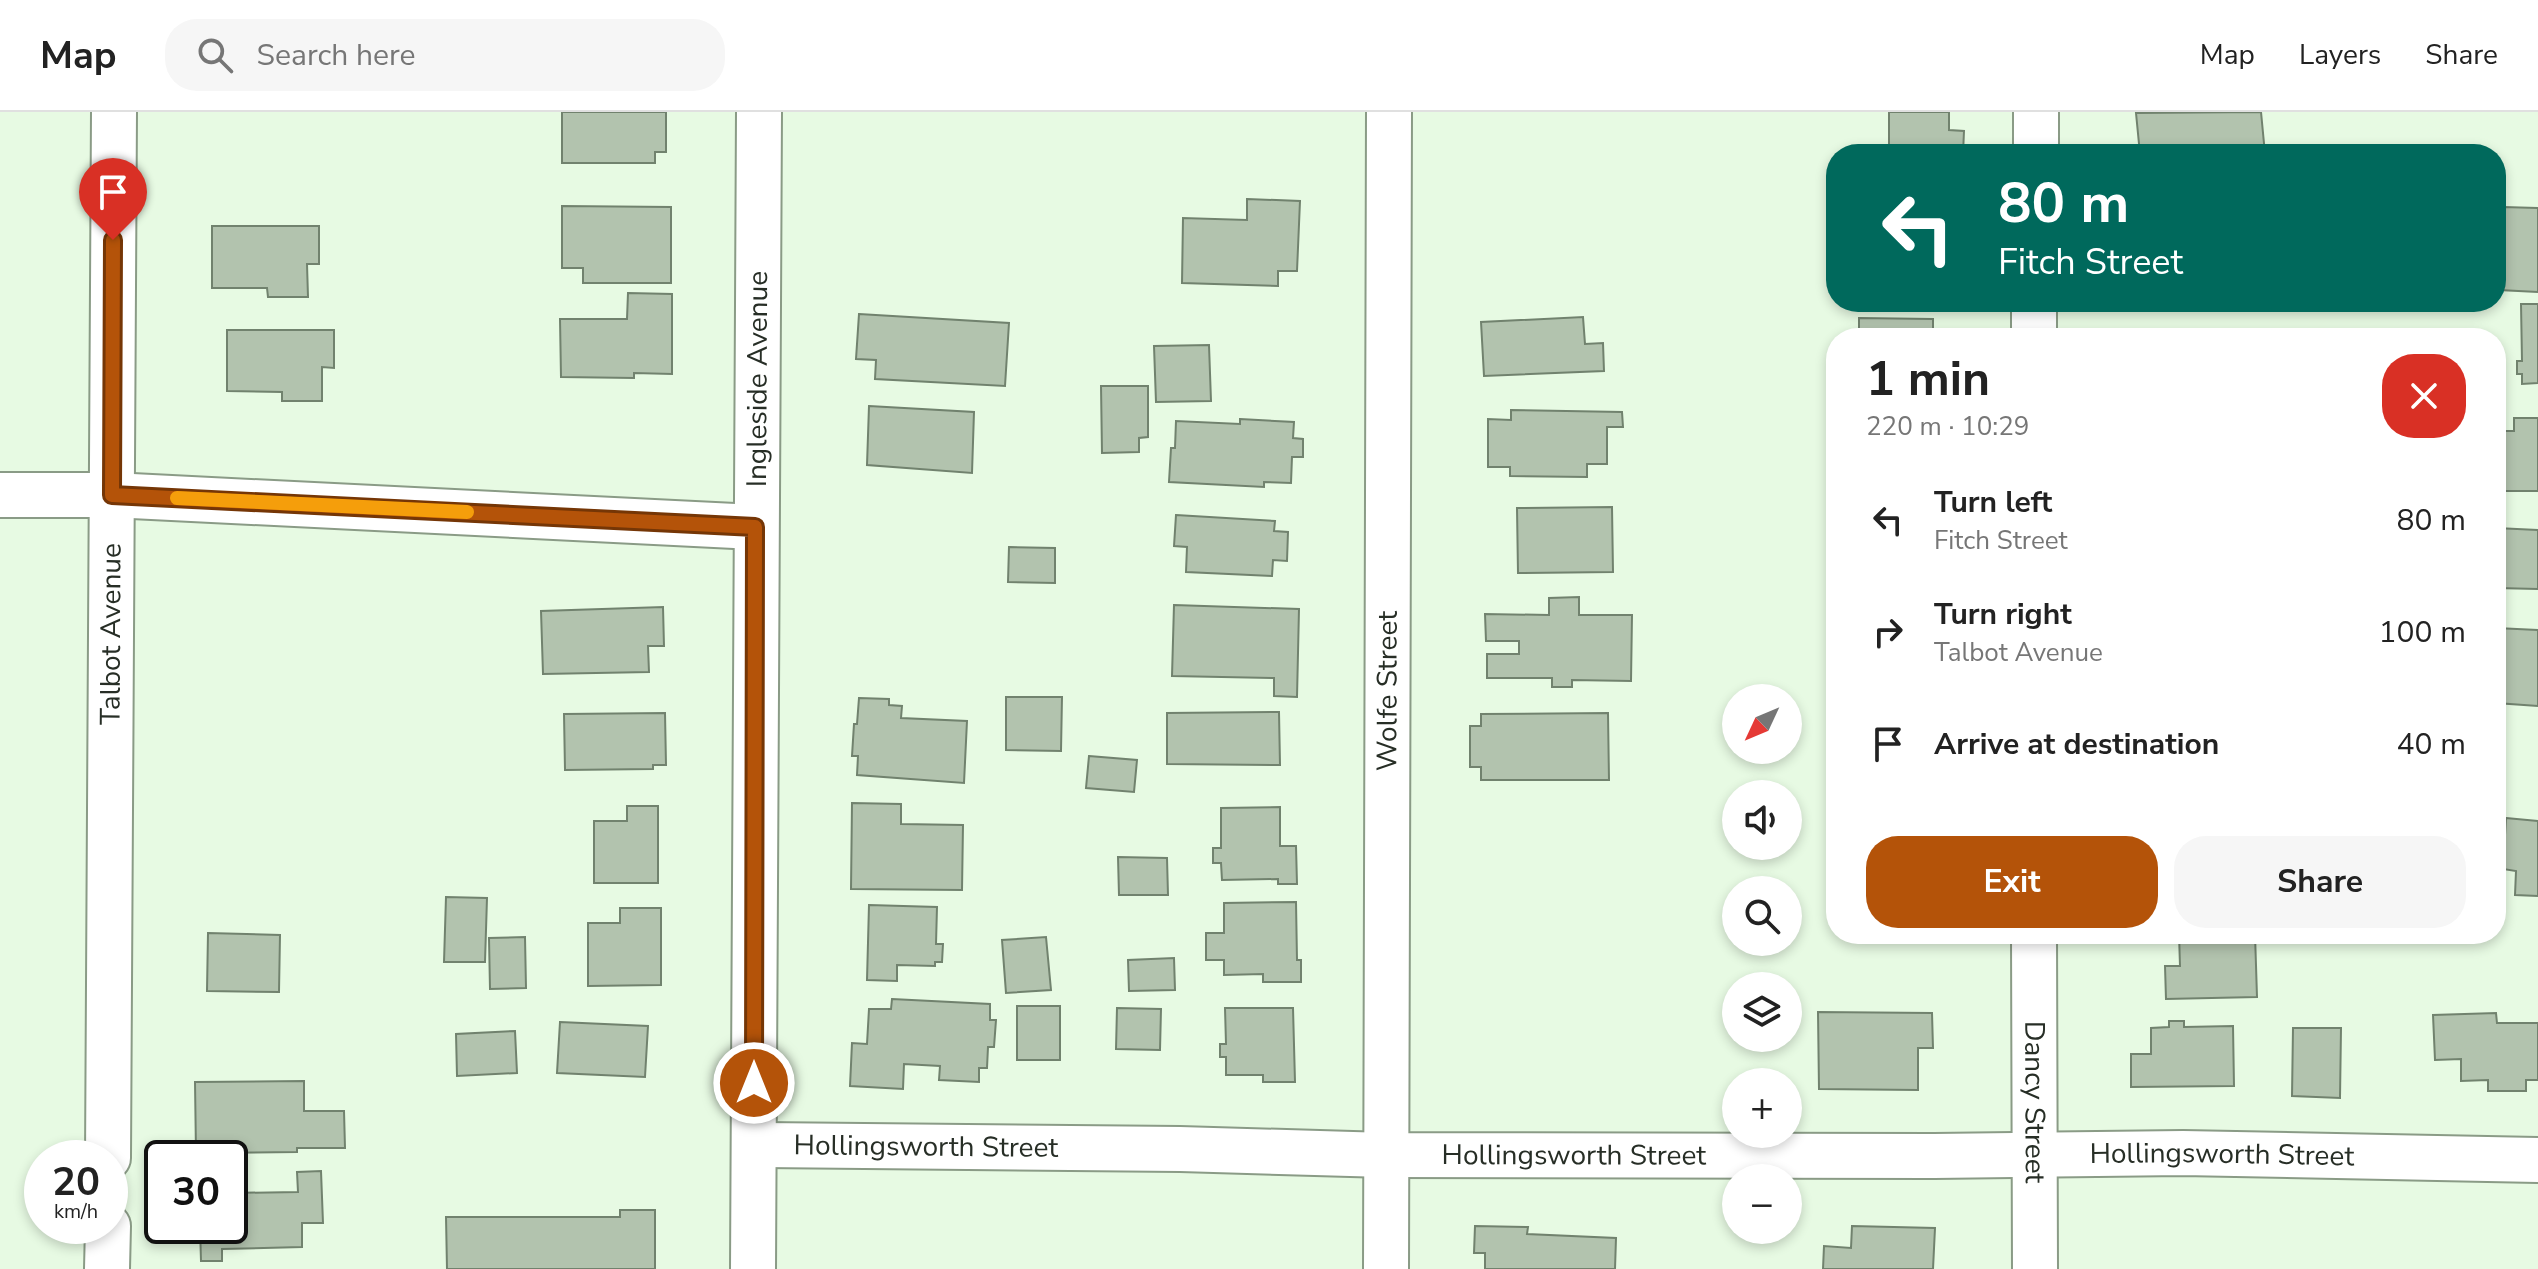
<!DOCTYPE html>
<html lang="en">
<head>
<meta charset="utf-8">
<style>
  :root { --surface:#fff; --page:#f6f6f6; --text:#222; --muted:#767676; --line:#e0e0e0; --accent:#b45309 }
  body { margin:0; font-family:"Nunito Sans",sans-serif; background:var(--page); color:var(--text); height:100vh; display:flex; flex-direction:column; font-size:30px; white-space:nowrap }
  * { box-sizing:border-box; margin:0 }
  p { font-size:26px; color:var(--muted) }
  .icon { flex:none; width:44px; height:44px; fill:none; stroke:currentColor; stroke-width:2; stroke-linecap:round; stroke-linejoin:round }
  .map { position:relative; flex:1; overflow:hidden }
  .details { position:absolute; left:1826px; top:216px; width:680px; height:616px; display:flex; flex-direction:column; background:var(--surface); border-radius:32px; box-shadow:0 4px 12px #0003 }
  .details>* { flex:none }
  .guide { position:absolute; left:1826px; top:32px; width:680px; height:168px; border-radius:32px; box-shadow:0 4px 12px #0003; background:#00695c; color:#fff; overflow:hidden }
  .needle { width:52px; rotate:226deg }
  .controls { position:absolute; left:1722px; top:572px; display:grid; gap:16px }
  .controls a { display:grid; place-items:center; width:80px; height:80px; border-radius:50%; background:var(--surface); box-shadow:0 4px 12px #0003; font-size:40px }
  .speed { position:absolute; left:24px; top:1028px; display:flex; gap:16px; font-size:40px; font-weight:700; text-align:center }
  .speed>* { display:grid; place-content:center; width:104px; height:104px; border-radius:50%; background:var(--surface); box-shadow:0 4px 12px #0003; line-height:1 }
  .speed small { font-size:20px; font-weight:400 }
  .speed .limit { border:4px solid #111; border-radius:12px; background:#fff; color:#111 }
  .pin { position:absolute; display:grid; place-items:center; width:68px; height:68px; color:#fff; margin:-82px -34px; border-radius:50% 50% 50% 0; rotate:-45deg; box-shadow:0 0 8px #0007 }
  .pin .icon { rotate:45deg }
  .me { position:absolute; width:88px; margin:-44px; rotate:0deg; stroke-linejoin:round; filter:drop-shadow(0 0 6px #0008) }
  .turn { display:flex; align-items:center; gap:28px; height:168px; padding:0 40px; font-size:36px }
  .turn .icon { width:104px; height:104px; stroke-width:2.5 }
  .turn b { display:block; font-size:56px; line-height:68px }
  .round { display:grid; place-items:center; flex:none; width:84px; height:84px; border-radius:32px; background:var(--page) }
  .headline { display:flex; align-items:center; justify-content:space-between; height:136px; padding:0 40px }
  h1 { font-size:48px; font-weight:700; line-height:60px }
  .button { display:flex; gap:16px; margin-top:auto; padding:16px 40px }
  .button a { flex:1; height:92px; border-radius:32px; background:var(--accent); color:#fff; font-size:32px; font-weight:700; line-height:92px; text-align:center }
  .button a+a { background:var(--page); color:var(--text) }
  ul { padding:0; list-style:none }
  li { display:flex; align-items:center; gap:24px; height:112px; padding:0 40px }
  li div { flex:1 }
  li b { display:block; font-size:30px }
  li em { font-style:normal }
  header { display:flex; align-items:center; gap:48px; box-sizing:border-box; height:112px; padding:0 40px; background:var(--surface); border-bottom:2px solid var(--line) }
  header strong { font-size:38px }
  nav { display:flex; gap:44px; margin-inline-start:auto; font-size:28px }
  .search { width:560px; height:72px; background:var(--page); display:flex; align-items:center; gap:20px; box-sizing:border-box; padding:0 28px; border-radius:32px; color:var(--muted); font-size:30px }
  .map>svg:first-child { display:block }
  .building { fill:#b2c3ae; stroke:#71826e; stroke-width:2 }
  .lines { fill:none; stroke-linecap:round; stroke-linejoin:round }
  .minor-casing { stroke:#8a9b86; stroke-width:48 }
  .minor { stroke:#fff; stroke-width:44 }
  .route-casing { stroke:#753606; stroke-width:20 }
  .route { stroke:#b45309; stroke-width:14 }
  .slow { stroke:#f59e0b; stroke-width:14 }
  .labels { text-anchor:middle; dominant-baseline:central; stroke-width:8; stroke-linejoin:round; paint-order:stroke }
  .street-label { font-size:28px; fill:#272e26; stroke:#e7fae3 }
</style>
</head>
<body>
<header>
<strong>Map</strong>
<div class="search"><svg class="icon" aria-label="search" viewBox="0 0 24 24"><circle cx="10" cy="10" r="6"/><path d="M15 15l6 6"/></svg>Search here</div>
<nav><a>Map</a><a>Layers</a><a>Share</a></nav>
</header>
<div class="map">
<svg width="2538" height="1157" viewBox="0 0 2538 1157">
  <rect width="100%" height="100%" fill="#e7fae3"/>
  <!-- building -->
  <g class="building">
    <polygon points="562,0 666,0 666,40 655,40 655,51 562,51"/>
    <polygon points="1889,0 1949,0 1949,18 1964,19 1963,42 1889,42"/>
    <polygon points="2261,0 2265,42 2140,42 2136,1"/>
    <polygon points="1247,87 1300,89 1297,159 1278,159 1278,174 1182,171 1183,106 1247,108"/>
    <polygon points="562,94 671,95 671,171 583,171 583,156 562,156"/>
    <polygon points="2503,95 2538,96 2538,180 2499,178"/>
    <polygon points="212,114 319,114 319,152 307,152 308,185 268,185 267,176 212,176"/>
    <polygon points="628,181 672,182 672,262 634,261 634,266 561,265 560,207 627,207"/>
    <polygon points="2521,192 2538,192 2538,271 2522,272 2522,262 2517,262 2517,249 2522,249"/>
    <polygon points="859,202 1009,211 1005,274 875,267 876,248 856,247"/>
    <polygon points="1583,205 1585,232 1603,231 1604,259 1484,264 1481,210"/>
    <polygon points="1859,206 1933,207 1933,226 1859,226"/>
    <polygon points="227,218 334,218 334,256 322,255 322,289 282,289 282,280 227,279"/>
    <polygon points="1209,233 1211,289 1156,290 1154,234"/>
    <polygon points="1101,274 1148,274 1148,325 1139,326 1139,340 1102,341"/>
    <polygon points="869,294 974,300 972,361 867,353"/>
    <polygon points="1511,298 1622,300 1623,315 1607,315 1607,352 1587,352 1587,365 1510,364 1510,355 1488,355 1488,307 1511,308"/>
    <polygon points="2514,306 2538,306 2538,379 2496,379 2496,319 2514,319"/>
    <polygon points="1240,307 1294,310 1293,326 1303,327 1303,345 1292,345 1291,371 1264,370 1264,375 1169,370 1171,336 1175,336 1176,309 1240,312"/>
    <polygon points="1612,395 1613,460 1518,461 1517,396"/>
    <polygon points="1176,403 1275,409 1274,419 1288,420 1287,449 1273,448 1272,464 1186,460 1187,435 1174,434"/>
    <polygon points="2496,416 2538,418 2538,477 2496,476"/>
    <polygon points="1009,435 1055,436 1055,471 1008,470"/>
    <polygon points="1579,485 1579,503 1632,503 1631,569 1572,568 1572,575 1552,575 1552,566 1487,566 1487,542 1519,542 1519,529 1486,529 1485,502 1549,503 1549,486"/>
    <polygon points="1174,493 1299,497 1297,585 1274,584 1274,566 1172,564"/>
    <polygon points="663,495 664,534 648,534 649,560 543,562 541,499"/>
    <polygon points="2496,516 2538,518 2538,594 2496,591"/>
    <polygon points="1006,585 1062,585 1061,639 1006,638"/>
    <polygon points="859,586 889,587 889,593 902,594 901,606 967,609 964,671 857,663 858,644 852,644 854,612 857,612"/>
    <polygon points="1279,600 1280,653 1167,652 1167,601"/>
    <polygon points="665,601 666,653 653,653 653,657 565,658 564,602"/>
    <polygon points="1608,601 1609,668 1481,668 1481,655 1470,655 1470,614 1481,614 1481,602"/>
    <polygon points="1089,644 1137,648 1134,680 1086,676"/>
    <polygon points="852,691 901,692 901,712 963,713 962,778 851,777"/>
    <polygon points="627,694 658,694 658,771 594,771 594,709 627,709"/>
    <polygon points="1280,695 1280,734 1296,734 1297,772 1278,772 1278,767 1222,768 1221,751 1213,751 1213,736 1221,736 1221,696"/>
    <polygon points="2506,706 2538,709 2538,784 2515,783 2516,759 2503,757"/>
    <rect x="1833" y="734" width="3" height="45"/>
    <polygon points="1118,745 1167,746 1168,783 1119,783"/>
    <polygon points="446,785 487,786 485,850 444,850"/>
    <polygon points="1296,790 1297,848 1301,848 1301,870 1263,870 1263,862 1224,863 1224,848 1206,848 1206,821 1224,821 1224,791"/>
    <polygon points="869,793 937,795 936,832 943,832 942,850 935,850 935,854 897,853 897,869 867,868"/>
    <polygon points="620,796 661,796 661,873 588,874 588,811 620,811"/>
    <polygon points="208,821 280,823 279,880 207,879"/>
    <polygon points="2179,822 2255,822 2257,885 2166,887 2165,854 2180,854"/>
    <polygon points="525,825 526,876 490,877 489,826"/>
    <polygon points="1046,825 1051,878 1006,881 1002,828"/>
    <polygon points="1174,846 1175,878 1129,879 1128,848"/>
    <polygon points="892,887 990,892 990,908 996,908 994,935 988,935 987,956 979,956 979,970 939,968 940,954 904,952 903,977 850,974 852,931 867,932 869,897 891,897"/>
    <rect x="1017" y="894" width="43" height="54"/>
    <polygon points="1117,896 1161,897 1160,938 1116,937"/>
    <polygon points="1225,896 1293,896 1295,970 1263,970 1263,963 1226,963 1226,945 1220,945 1220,932 1226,932"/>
    <polygon points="1818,900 1932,901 1933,936 1918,936 1918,978 1819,977"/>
    <polygon points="2496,901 2497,911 2538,911 2538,968 2526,968 2526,979 2488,979 2488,968 2461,969 2461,947 2435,948 2433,903"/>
    <polygon points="2169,909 2184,909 2184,915 2233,914 2234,974 2131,975 2131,942 2151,942 2151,916 2169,915"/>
    <polygon points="560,910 648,914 645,965 557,961"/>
    <polygon points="2293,916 2341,916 2340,986 2292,984"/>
    <polygon points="515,919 517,961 457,964 456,922"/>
    <polygon points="304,969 304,999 344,999 345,1036 297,1036 297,1040 196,1041 195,970"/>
    <polygon points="321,1059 323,1111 302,1111 302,1135 222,1137 222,1149 201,1149 200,1114 230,1114 230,1081 298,1080 297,1060"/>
    <polygon points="620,1098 655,1098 655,1157 447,1157 446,1105 620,1105"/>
    <polygon points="1475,1114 1528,1115 1527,1122 1616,1126 1615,1157 1485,1157 1485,1141 1474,1141"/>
    <polygon points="1852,1114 1935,1116 1933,1157 1823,1157 1824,1134 1851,1136"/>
  </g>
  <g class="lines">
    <defs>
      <g id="minor">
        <polyline points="2036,42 2036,0"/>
        <polyline points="2034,226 2034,190"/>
        <polyline points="0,383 112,383 755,415"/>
        <path id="s1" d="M2034,822L2035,1157"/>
        <path id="s2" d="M754,1033L1180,1037L1386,1043L1934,1044L2183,1041L2538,1048"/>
        <path id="s3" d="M108,1046L114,0"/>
        <polyline points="107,1157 108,1114"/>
        <path id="s4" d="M753,1157L759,0"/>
        <path id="s5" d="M1386,1157L1389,0"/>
      </g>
    </defs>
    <!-- minor casing -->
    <use href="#minor" class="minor-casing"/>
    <!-- minor -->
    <use href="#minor" class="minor"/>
  </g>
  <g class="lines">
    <defs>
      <polyline id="route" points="113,128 112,383 755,415 754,971"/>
    </defs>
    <!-- route casing -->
    <use href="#route" class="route-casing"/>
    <!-- route -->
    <use href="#route" class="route"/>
    <!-- slow -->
    <polyline class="slow" points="177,386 467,400"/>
  </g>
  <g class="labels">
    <!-- street labels -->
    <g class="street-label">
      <text stroke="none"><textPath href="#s4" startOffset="890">Ingleside Avenue</textPath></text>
      <text stroke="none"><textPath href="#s3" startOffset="524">Talbot Avenue</textPath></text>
      <text stroke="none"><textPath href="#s5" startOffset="578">Wolfe Street</textPath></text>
      <text stroke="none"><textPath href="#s1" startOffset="168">Dancy Street</textPath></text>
      <text stroke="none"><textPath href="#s2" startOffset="172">Hollingsworth Street</textPath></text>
      <text stroke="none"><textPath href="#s2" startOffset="820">Hollingsworth Street</textPath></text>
      <text stroke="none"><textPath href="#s2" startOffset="1468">Hollingsworth Street</textPath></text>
    </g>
  </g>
</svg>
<div class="controls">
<a><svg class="needle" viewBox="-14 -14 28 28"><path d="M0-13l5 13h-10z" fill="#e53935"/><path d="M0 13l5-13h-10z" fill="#767676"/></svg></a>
<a><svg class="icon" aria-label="sound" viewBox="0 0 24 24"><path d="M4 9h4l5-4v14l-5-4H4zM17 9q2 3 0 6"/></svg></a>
<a><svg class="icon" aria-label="search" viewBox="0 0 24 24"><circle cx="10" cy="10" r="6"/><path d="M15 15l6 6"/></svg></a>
<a><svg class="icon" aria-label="layers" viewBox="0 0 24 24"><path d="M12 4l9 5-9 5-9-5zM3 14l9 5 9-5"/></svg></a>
<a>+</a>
<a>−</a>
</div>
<div class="speed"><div>20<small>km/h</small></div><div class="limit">30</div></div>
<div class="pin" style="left:113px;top:128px;background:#d93025"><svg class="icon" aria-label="arrive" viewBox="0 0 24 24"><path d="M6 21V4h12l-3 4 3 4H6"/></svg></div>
<svg class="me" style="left:754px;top:971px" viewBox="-20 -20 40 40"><circle r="17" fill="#b45309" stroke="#fff" stroke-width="3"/><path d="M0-11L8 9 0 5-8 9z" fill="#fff"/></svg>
<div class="guide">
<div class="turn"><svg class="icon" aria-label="left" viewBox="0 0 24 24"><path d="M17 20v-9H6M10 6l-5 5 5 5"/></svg><div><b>80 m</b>Fitch Street</div></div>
</div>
<section class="details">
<div class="headline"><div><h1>1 min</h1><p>220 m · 10:29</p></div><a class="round" style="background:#d93025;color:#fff"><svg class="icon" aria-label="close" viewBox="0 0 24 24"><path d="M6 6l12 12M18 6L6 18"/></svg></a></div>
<ul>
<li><svg class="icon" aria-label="left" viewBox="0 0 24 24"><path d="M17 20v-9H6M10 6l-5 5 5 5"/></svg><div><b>Turn left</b><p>Fitch Street</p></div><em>80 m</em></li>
<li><svg class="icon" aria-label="right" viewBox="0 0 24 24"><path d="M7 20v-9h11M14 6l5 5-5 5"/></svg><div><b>Turn right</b><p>Talbot Avenue</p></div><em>100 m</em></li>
<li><svg class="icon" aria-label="arrive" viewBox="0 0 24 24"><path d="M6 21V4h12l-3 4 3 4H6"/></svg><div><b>Arrive at destination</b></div><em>40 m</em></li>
</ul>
<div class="button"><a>Exit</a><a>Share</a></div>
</section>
</div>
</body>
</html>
